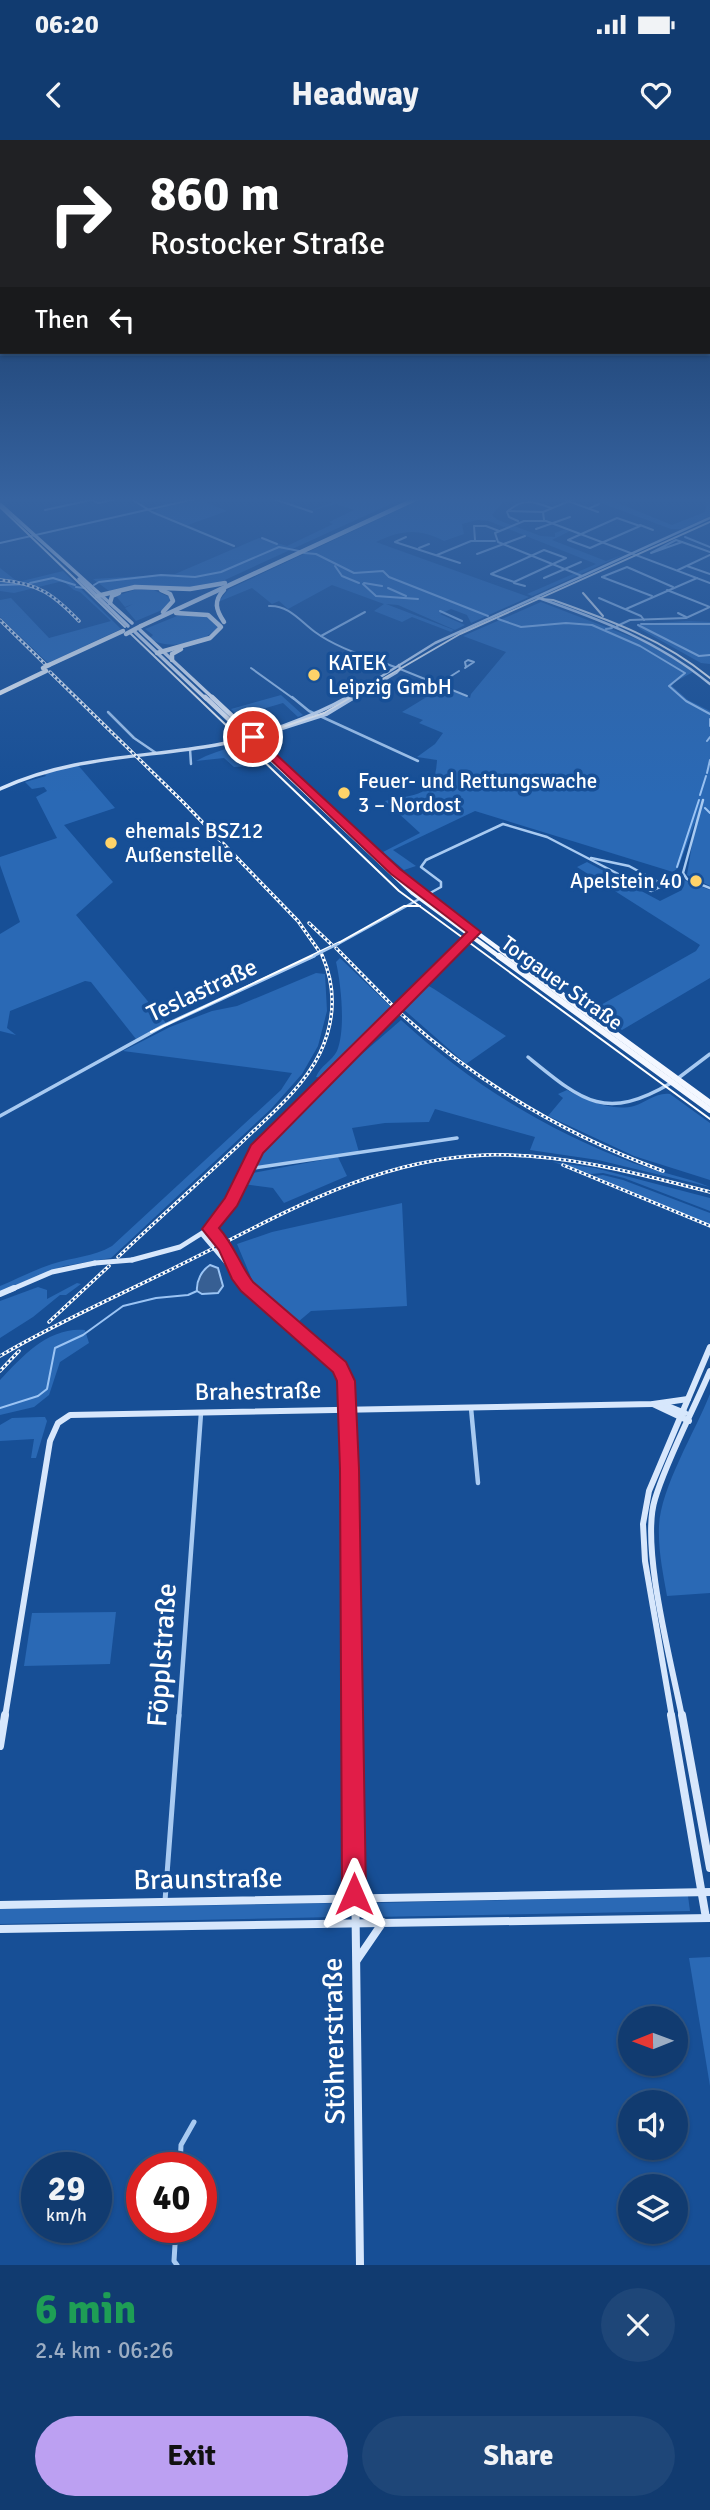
<!DOCTYPE html>
<html lang="en">
<head>
<meta charset="utf-8">
<style>
  :root { --surface:#113b70; --page:#1e4678; --text:#f1f3f6; --muted:#9cadc3; --line:#305583; --accent:#bca0f2 }
  body { margin:0; font-family:Signika,sans-serif; background:var(--page); color:var(--text); height:100vh; display:flex; flex-direction:column; font-size:26px; white-space:nowrap }
  * { box-sizing:border-box; margin:0 }
  p { font-size:23px; color:var(--muted) }
  .icon { flex:none; width:38px; height:38px; fill:none; stroke:currentColor; stroke-width:2; stroke-linecap:round; stroke-linejoin:round }
  .map { position:relative; height:2125px; overflow:hidden }
  .side { display:flex; flex-direction:column; background:var(--surface); flex:1 }
  .side>* { flex:none }
  .hud { position:absolute; left:0px; top:0px; width:710px; height:214px; box-shadow:0 2px 5px #0004,0 0 0 2px var(--line); background:#202124; color:#fff; overflow:hidden }
  .needle { width:46px; rotate:269deg }
  .tools { position:absolute; left:618px; top:1866px; display:grid; gap:14px }
  .tools a { display:grid; place-items:center; width:70px; height:70px; border-radius:50%; background:var(--surface); box-shadow:0 2px 5px #0004,0 0 0 2px var(--line); font-size:35px }
  .speed { position:absolute; left:21px; top:2012px; display:flex; gap:14px; font-size:35px; font-weight:700; text-align:center }
  .speed>* { display:grid; place-content:center; width:91px; height:91px; border-radius:50%; background:var(--surface); box-shadow:0 2px 5px #0004,0 0 0 2px var(--line); line-height:1 }
  .speed small { font-size:18px; font-weight:400 }
  .speed .limit { border:10px solid #d22; background:#fff; color:#111 }
  .pin { position:absolute; display:grid; place-items:center; width:60px; height:60px; color:#fff; margin:-30px; border:4px solid #fff; border-radius:50%; box-shadow:0 2px 7px #0007 }
  .me { position:absolute; width:77px; margin:-38px; rotate:0deg; stroke-linejoin:round; filter:drop-shadow(0 0 5px #0008) }
  .turn { display:flex; align-items:center; gap:24px; height:147px; padding:0 35px; font-size:32px }
  .turn .icon { width:91px; height:91px; stroke-width:2.5 }
  .turn b { display:block; font-size:49px; line-height:60px }
  .then { display:flex; align-items:center; height:66px; padding:0 35px; background:#0003; gap:14px; font-size:26px }
  .round { display:grid; place-items:center; flex:none; width:74px; height:74px; border-radius:37px; background:var(--page) }
  .headline { display:flex; align-items:center; justify-content:space-between; height:119px; padding:0 35px }
  h1 { font-size:42px; font-weight:700; line-height:52px; color:#1e9e55 }
  .action { display:flex; gap:14px; margin-top:auto; padding:14px 35px }
  .action a { flex:1; height:80px; border-radius:42px; background:var(--accent); color:#111; font-size:28px; font-weight:700; line-height:80px; text-align:center }
  .action a+a { background:var(--page); color:var(--text) }
  .status { display:flex; justify-content:space-between; align-items:center; height:49px; padding:0 35px; background:var(--surface); direction:ltr }
  .status svg { height:19px; fill:currentColor }
  header { display:flex; justify-content:space-between; align-items:center; height:91px; padding:0 35px; background:var(--surface); font-size:32px; font-weight:700 }
  .map>svg:first-child { display:block }
  .green { fill:#2a69b5 }
  .water { fill:#375f93; stroke:#9bc4f4; stroke-width:2 }
  .lines { fill:none; stroke-linecap:round; stroke-linejoin:round }
  .stream { stroke:#9bc4f4; stroke-width:2 }
  .street-far4 { stroke:#a8caf1; stroke-width:2 }
  .street-far3 { stroke:#a8caf1; stroke-width:2.5 }
  .street-far2 { stroke:#a8caf1; stroke-width:3.5 }
  .street-far1 { stroke:#a8caf1; stroke-width:4.5 }
  .street { stroke:#a8caf1; stroke-width:5 }
  .secondary-far4 { stroke:#d7e7fc; stroke-width:2.5 }
  .secondary-far3 { stroke:#d7e7fc; stroke-width:3.5 }
  .secondary-far2 { stroke:#d7e7fc; stroke-width:5 }
  .secondary-far1 { stroke:#d7e7fc; stroke-width:6 }
  .secondary { stroke:#d7e7fc; stroke-width:8 }
  .primary-far2 { stroke:#f3f7ff; stroke-width:3.5 }
  .primary-far1 { stroke:#f3f7ff; stroke-width:4.5 }
  .primary { stroke:#f3f7ff; stroke-width:6 }
  .highway { stroke:#fff; stroke-width:4.5 }
  .tram { stroke:#fff; stroke-width:2 }
  .rail-casing { stroke:#fff; stroke-width:3.5 }
  .rail { stroke:#174f96; stroke-width:2; stroke-dasharray:2.5; stroke-linecap:butt }
  .street-bridge { stroke:#a8caf1; stroke-width:2.5 }
  .secondary-bridge { stroke:#d7e7fc; stroke-width:5 }
  .highway-bridge { stroke:#fff; stroke-width:4.5 }
  .route { fill:#e11d48; stroke:#92132f; stroke-width:2 }
  .poi-dot { fill:#ffd369; stroke:#174f96; stroke-width:2.5 }
  .labels { text-anchor:middle; dominant-baseline:central; stroke-width:7; stroke-linejoin:round; paint-order:stroke }
  .far-poi-label { font-size:21px; fill:#fff; stroke:#174f96; text-anchor:start }
  .far-street-label { font-size:21px; fill:#fff; stroke:#174f96 }
  .street-label { font-size:24px; fill:#fff; stroke:#174f96 }
  .near-street-label { font-size:28px; fill:#fff; stroke:#174f96 }
</style>
</head>
<body>
<div class="status"><b>06:20</b><svg viewBox="0 0 49 12"><path d="M0 12V9h3v3zM5 12V6h3v6zM10 12V3h3v9zM15 12V0h3v12zM26 1h20v11H26zM47 4h2v5h-2z"/></svg></div>
<header><svg class="icon" aria-label="back" viewBox="0 0 24 24"><path d="M15 5l-7 7 7 7"/></svg>Headway<svg class="icon" aria-label="heart" viewBox="0 0 24 24"><path d="M12 20l-8-8c-3-5 5-10 8-4 3-6 11-1 8 4z"/></svg></header>
<div class="map">
<svg width="710" height="2125" viewBox="0 0 710 2125">
  <rect width="100%" height="100%" fill="#174f96"/>
  <!-- green -->
  <g class="green">
    <polygon points="208,357 200,360 227,371 188,385 201,391 155,372 157,369"/>
    <polygon points="338,357 406,357 216,444 189,448 156,446 109,451 93,439 175,434 259,398 287,406 333,384 329,382 354,370 336,364 310,371 339,360"/>
    <path d="M426,357H507L492,375L498,380L541,396L555,397V393L565,389L570,391L552,400L606,421L625,414L532,456L527,454L596,424L489,381L477,380L462,384L464,394L444,401C419,388 401,390 376,402L529,457L471,483L467,475L451,469L440,474L465,485L455,490L398,465L386,464L454,490L451,492L412,477L402,482L374,471L384,464L332,445L288,469L279,461L272,464L252,448L218,462L229,449Z"/>
    <polygon points="585,357 603,357 672,385 705,372 707,360 710,359 710,376 682,389 671,389"/>
    <polygon points="0,428 18,442 63,431 121,489 48,523 0,477 0,460 11,458 49,498 111,481 80,452 74,450 63,441 14,453 0,451"/>
    <polygon points="134,450 154,450 169,457 170,462 162,470 136,481 125,468 133,464 125,467 116,456"/>
    <path d="M541,462L660,508L693,532L673,543L672,546L688,560L710,571V746L687,735L696,680L678,728L673,732L475,671L393,710L416,726L404,730L383,712L420,693L385,661C417,653 435,658 437,620L417,617L435,604L443,593L419,583L423,580L402,572L425,558L407,550L423,540L470,558L471,554L506,512L463,496Z"/>
    <path d="M182,474L209,477L218,486C207,504 165,511 150,498L153,495L145,489Z"/>
    <polygon points="689,481 710,482 710,524 701,523 640,489 637,484"/>
    <polygon points="281,555 303,575 298,577 283,563 238,576 231,569"/>
    <path d="M241,605L245,609L232,616L239,619L253,616L259,622L254,626L234,627L224,618L196,621C209,614 223,609 241,605Z"/>
    <polygon points="77,624 115,668 64,685 113,742 76,775 166,883 136,899 91,842 85,841 10,871 7,888 16,895 0,891 0,794 20,782 0,725 0,717 57,698 36,657 47,651 44,647 32,649 25,642 46,636 44,633"/>
    <polygon points="587,722 660,761 682,750 676,737 710,750 710,838 622,890 592,870 696,811 700,805 577,727"/>
    <path d="M340,818L392,868L322,938L316,937C320,926 332,921 337,911C346,889 341,844 336,822Z"/>
    <path d="M316,833L325,834L327,871L318,906L302,934L271,969L111,1118L64,1126L0,1151V1146C17,1139 34,1130 52,1124C73,1117 93,1117 112,1106L281,950L292,933L123,911L170,887L212,871L237,866Z"/>
    <polygon points="427,845 434,849 506,896 466,924 402,868"/>
    <path d="M401,880C471,944 544,989 633,1023C658,1032 686,1037 710,1047L598,1020L530,1010L535,997L435,969L429,982L385,983L352,988L359,1012L252,1027C260,998 372,906 401,880Z"/>
    <path d="M567,950C584,959 611,972 634,966C647,962 656,952 670,954L710,983V1040L634,1016L548,976L563,958L558,954Z"/>
    <polygon points="338,1017 347,1036 284,1063 273,1048 243,1044 248,1034"/>
    <polygon points="553,1022 595,1028 710,1058 710,1071 624,1038 603,1033 591,1034"/>
    <polygon points="603,1035 623,1040 710,1073 710,1085 594,1036"/>
    <polygon points="402,1063 407,1166 311,1171 298,1182 253,1142 237,1104 272,1092"/>
    <polygon points="77,1143 81,1144 66,1155 60,1155 33,1177 0,1198 0,1161 38,1147 47,1150 47,1159"/>
    <path d="M85,1190L89,1203L60,1222L49,1255L34,1267L0,1275V1240C23,1216 48,1187 85,1190Z"/>
    <path d="M710,1254V1453L667,1456C663,1433 658,1410 659,1386C661,1347 695,1292 710,1254Z"/>
    <polygon points="40,1277 45,1277 47,1281 36,1318 31,1318 34,1299 0,1301 0,1285 12,1278"/>
    <polygon points="116,1472 110,1524 24,1526 32,1473"/>
    <polygon points="688,1756 690,1771 372,1777 372,1763"/>
    <polygon points="336,1763 336,1777 0,1784 0,1769"/>
    <polygon points="710,1817 710,1946 689,1818"/>
  </g>
  <!-- water -->
  <path class="water" d="M210,1125L218,1128L223,1146L218,1153L202,1154L197,1151C196,1141 202,1130 210,1125Z"/>
  <g class="lines">
    <!-- stream -->
    <g class="stream">
      <polyline points="685,397 710,407"/>
      <polyline points="262,398 277,404"/>
      <polyline points="304,413 316,414 354,433 383,431 389,437 488,476"/>
      <polyline points="335,426 342,436 359,443"/>
      <polyline points="30,443 53,438 75,445"/>
      <polyline points="364,443 382,446"/>
      <polyline points="363,444 376,456 418,459"/>
      <polyline points="0,445 29,444"/>
      <polyline points="94,445 99,442 161,435 195,437 221,432 279,407 299,411"/>
      <polyline points="76,447 85,448"/>
      <polyline points="388,448 406,456"/>
      <polyline points="440,471 462,481"/>
      <polyline points="498,479 521,487 566,483 592,485 640,506 685,533 669,546 686,561 710,574"/>
      <polyline points="641,484 710,484"/>
      <polyline points="638,485 699,516 710,515"/>
      <polyline points="606,489 612,488"/>
      <polyline points="710,579 710,586"/>
      <polyline points="707,601 710,597"/>
      <polyline points="707,633 710,620"/>
      <polyline points="700,655 706,636"/>
      <polyline points="705,668 710,673"/>
      <polyline points="677,727 699,660"/>
      <polyline points="0,1268 38,1256 47,1249 55,1208 83,1195 123,1166 156,1158 188,1155 197,1151"/>
    </g>
    <!-- street-far4 -->
    <g class="street-far4">
      <polyline points="128,357 152,372 234,406"/>
      <polyline points="268,357 312,372"/>
      <polyline points="557,357 598,372"/>
      <polyline points="92,360 98,363 128,357"/>
      <polyline points="590,368 599,364"/>
      <polyline points="45,370 105,357"/>
      <polyline points="508,371 543,372"/>
      <polygon points="617,378 640,386 590,408 568,400"/>
      <polyline points="544,380 543,372 579,357"/>
      <path d="M518,381L509,377L507,372C522,358 532,361 551,368"/>
      <polyline points="640,385 653,390"/>
      <polyline points="536,389 570,377"/>
      <polyline points="406,397 395,402 460,423"/>
      <polyline points="475,400 474,386 486,386 499,391"/>
      <polygon points="676,400 682,402 651,413"/>
      <polyline points="682,402 710,412"/>
      <polyline points="0,403 204,357"/>
      <polyline points="419,408 429,404"/>
      <polygon points="544,410 566,418 514,442 491,434"/>
      <polyline points="477,414 525,396"/>
      <polyline points="437,415 471,401 495,401"/>
      <polyline points="687,426 710,434"/>
      <polyline points="678,430 710,415"/>
      <polyline points="582,436 498,402 495,393 524,381 546,381 710,443"/>
      <polyline points="602,437 627,427 673,447"/>
      <polyline points="602,437 652,456"/>
      <polyline points="544,438 581,422"/>
      <polyline points="514,443 525,446"/>
      <polyline points="667,450 710,467"/>
      <polyline points="599,458 641,476 644,480"/>
      <path d="M269,466C289,465 300,481 315,492C338,509 369,517 395,527"/>
      <polyline points="626,469 697,438"/>
      <polyline points="678,473 686,477"/>
      <polyline points="617,486 630,480 686,478 710,467"/>
      <polyline points="321,496 365,472"/>
      <polyline points="251,528 294,559"/>
      <polyline points="465,528 474,522 468,520 465,522 466,527"/>
      <polyline points="400,529 467,556"/>
      <polyline points="448,538 459,531"/>
    </g>
    <!-- street-far3 -->
    <g class="street-far3">
      <polyline points="292,557 309,571 418,621"/>
      <polyline points="108,572 134,598 156,613"/>
      <polyline points="190,609 191,624"/>
      <polyline points="703,660 683,733 687,739 710,748"/>
      <polyline points="591,718 629,726 664,745"/>
      <polyline points="338,804 441,747 441,742 421,727 426,720 503,684 547,697 651,751 664,745"/>
      <polyline points="310,818 314,816"/>
    </g>
    <!-- street-far2 -->
    <g class="street-far2">
      <path d="M528,917C582,961 605,982 671,943"/>
      <polyline points="677,939 710,914"/>
      <polyline points="0,976 163,886 314,816"/>
      <polyline points="247,1029 457,998"/>
    </g>
    <!-- street-far1 -->
    <g class="street-far1">
      <polyline points="471,1268 478,1343"/>
      <polyline points="179,1577 201,1273"/>
    </g>
    <!-- street -->
    <g class="street">
      <polyline points="165,1761 179,1575"/>
      <polyline points="180,2028 181,2005 194,1982"/>
      <polyline points="176,2088 174,2121 177,2125"/>
    </g>
    <!-- secondary-far4 -->
    <g class="secondary-far4">
      <path d="M536,457C599,479 658,501 710,544"/>
      <polyline points="345,559 435,503 710,378"/>
      <polyline points="352,559 396,533 400,529 399,525"/>
    </g>
    <!-- secondary-far3 -->
    <g class="secondary-far3">
      <polyline points="240,602 327,574 355,557"/>
      <path d="M0,649C70,616 142,618 216,605C253,599 315,576 348,557"/>
      <polyline points="448,818 475,792"/>
    </g>
    <!-- secondary-far2 -->
    <g class="secondary-far2">
      <polyline points="398,866 450,816"/>
      <polyline points="210,1089 226,1107 237,1131"/>
      <polyline points="203,1095 250,1150"/>
      <polyline points="132,1120 180,1107 207,1090 228,1065 259,1007 394,870"/>
      <polyline points="10,1150 52,1132 95,1123"/>
    </g>
    <!-- secondary-far1 -->
    <g class="secondary-far1">
      <polyline points="249,1148 340,1227 346,1241 350,1329 353,1577"/>
      <polyline points="0,1154 14,1148"/>
      <polyline points="653,1264 689,1281"/>
      <polyline points="665,1265 685,1273"/>
      <polyline points="5,1577 50,1301 58,1283 70,1275 653,1264 688,1259"/>
      <polyline points="672,1577 645,1421 643,1384 649,1351 710,1207"/>
      <path d="M682,1577C672,1525 640,1406 655,1359C667,1319 693,1271 710,1231"/>
    </g>
    <!-- secondary -->
    <g class="secondary">
      <polyline points="353,1575 360,2125"/>
      <polyline points="671,1575 706,1778"/>
      <polyline points="682,1575 710,1728"/>
      <polyline points="0,1606 5,1575"/>
      <polyline points="0,1765 710,1752"/>
      <polyline points="0,1789 710,1778"/>
      <polyline points="357,1820 383,1782"/>
    </g>
    <!-- primary-far2 -->
    <g class="primary-far2">
      <polyline points="0,364 132,483"/>
      <polyline points="79,439 128,486"/>
      <polyline points="140,490 214,559"/>
      <polyline points="135,492 206,559"/>
    </g>
    <!-- primary-far1 -->
    <g class="primary-far1">
      <polyline points="205,557 413,753 501,818"/>
      <polyline points="212,557 412,745 511,818"/>
    </g>
    <!-- primary -->
    <g class="primary">
      <polyline points="499,816 710,970"/>
      <polyline points="509,816 710,963"/>
    </g>
    <!-- highway -->
    <g class="highway">
      <polyline points="161,450 170,454 173,461 163,472"/>
      <path d="M224,450C213,461 216,470 224,482"/>
      <polyline points="97,456 135,447 190,449 225,443"/>
      <polyline points="110,463 112,456 119,453"/>
      <polyline points="141,486 420,357"/>
      <polyline points="157,513 210,498 221,487 208,475 176,473"/>
      <polyline points="172,520 172,514 181,509"/>
      <polyline points="49,525 123,491"/>
      <polyline points="0,553 46,531"/>
    </g>
    <!-- tram -->
    <g class="tram">
      <polyline points="0,367 125,487"/>
      <polyline points="583,453 603,476"/>
      <path d="M542,459L553,460C609,480 663,499 710,538"/>
      <polyline points="131,494 399,751 710,979"/>
      <polyline points="235,594 253,597 324,573 460,494 710,382"/>
      <polyline points="151,892 340,802 404,766 420,766"/>
    </g>
    <defs>
      <g id="rail">
        <path d="M0,440C39,444 52,453 79,481"/>
        <polyline points="0,480 46,525"/>
        <polyline points="50,532 182,661 298,781 319,811"/>
        <polyline points="309,783 332,805"/>
        <polyline points="336,808 394,867"/>
        <path d="M398,871C477,943 563,994 663,1031"/>
        <polyline points="563,1025 710,1086"/>
        <path d="M118,1117C159,1078 202,1040 243,1001C271,974 303,948 320,913C335,881 336,847 322,815"/>
        <polyline points="49,1182 109,1126"/>
        <path d="M0,1216C63,1179 129,1151 194,1118C288,1071 377,1019 486,1015C562,1013 637,1033 710,1052"/>
        <polyline points="0,1231 19,1211"/>
      </g>
    </defs>
    <!-- rail casing -->
    <use href="#rail" class="rail-casing"/>
    <!-- rail -->
    <use href="#rail" class="rail"/>
    <!-- street-bridge -->
    <polyline class="street-bridge" points="314,816 338,804"/>
    <!-- secondary-bridge -->
    <g class="secondary-bridge">
      <polyline points="394,870 398,866"/>
      <polyline points="95,1123 132,1120"/>
    </g>
    <!-- highway-bridge -->
    <g class="highway-bridge">
      <polyline points="126,494 141,486"/>
      <polyline points="43,528 49,525"/>
    </g>
  </g>
  <!-- sky -->
  <linearGradient id="sky" x2="0" y2="1"><stop stop-color="#0d2b52"/><stop offset="0.55" stop-color="#3663a0"/><stop offset="1" stop-color="#3663a0" stop-opacity="0"/></linearGradient>
  <rect width="710" height="654" fill="url(#sky)"/>
  <!-- route -->
  <path class="route" d="M253,593L400,729L481,792L263,1013L237,1066L219,1088C234,1105 240,1125 253,1142L346,1222L355,1241L359,1329L366,1754L362,1762L354,1766L345,1762L342,1754L340,1329L337,1241L333,1232L241,1151L232,1139L219,1110L202,1089L225,1058L251,1005L467,792L391,734L249,599V594Z"/>
  <!-- markers -->
  <g class="poi-dot">
    <circle cx="314" cy="535" r="7"/>
    <circle cx="344" cy="653" r="7"/>
    <circle cx="111" cy="703" r="7"/>
    <circle cx="696" cy="741" r="7"/>
  </g>
  <g class="labels">
    <!-- far-poi labels -->
    <g class="far-poi-label">
      <text x="328" y="523">KATEK<tspan x="328" dy="24">Leipzig GmbH</tspan></text>
      <text x="358" y="641">Feuer- und Rettungswache<tspan x="358" dy="24">3 – Nordost</tspan></text>
      <text x="125" y="691">ehemals BSZ12<tspan x="125" dy="24">Außenstelle</tspan></text>
      <text x="682" y="741" text-anchor="end">Apelstein 40</text>
    </g>
    <!-- far-street labels -->
    <g class="far-street-label">
      <text transform="translate(562 843) rotate(36)">Torgauer Straße</text>
    </g>
    <!-- street labels -->
    <g class="street-label">
      <text transform="translate(202 850) rotate(-25)">Teslastraße</text>
      <text transform="translate(258 1251) rotate(-1)">Brahestraße</text>
    </g>
    <!-- near-street labels -->
    <g class="near-street-label">
      <text transform="translate(162 1515) rotate(-86)">Föpplstraße</text>
      <text transform="translate(208 1739) rotate(-1)">Braunstraße</text>
      <text transform="translate(334 1901) rotate(-91)">Stöhrerstraße</text>
    </g>
  </g>
</svg>
<div class="tools">
<a><svg class="needle" viewBox="-14 -14 28 28"><path d="M0-13l5 13h-10z" fill="#e53935"/><path d="M0 13l5-13h-10z" fill="#9cadc3"/></svg></a>
<a><svg class="icon" aria-label="sound" viewBox="0 0 24 24"><path d="M4 9h4l5-4v14l-5-4H4zM17 9q2 3 0 6"/></svg></a>
<a><svg class="icon" aria-label="layers" viewBox="0 0 24 24"><path d="M12 4l9 5-9 5-9-5zM3 14l9 5 9-5"/></svg></a>
</div>
<div class="speed"><div>29<small>km/h</small></div><div class="limit">40</div></div>
<div class="pin" style="left:253px;top:597px;background:#d93025"><svg class="icon" aria-label="arrive" viewBox="0 0 24 24"><path d="M6 21V4h12l-3 4 3 4H6"/></svg></div>
<svg class="me" style="left:354px;top:1754px" viewBox="-20 -20 40 40"><path d="M0-17L14 15 0 8-14 15z" fill="#e11d48" stroke="#fff" stroke-width="4"/></svg>
<div class="hud">
<div class="turn"><svg class="icon" aria-label="right" viewBox="0 0 24 24"><path d="M7 20v-9h11M14 6l5 5-5 5"/></svg><div><b>860 m</b>Rostocker Straße</div></div>
<div class="then">Then<svg class="icon" aria-label="left" viewBox="0 0 24 24"><path d="M17 20v-9H6M10 6l-5 5 5 5"/></svg></div>
</div>
</div>
<section class="side">
<div class="headline"><div><h1>6 min</h1><p>2.4 km · 06:26</p></div><a class="round"><svg class="icon" aria-label="close" viewBox="0 0 24 24"><path d="M6 6l12 12M18 6L6 18"/></svg></a></div>
<div class="action"><a>Exit</a><a>Share</a></div>
</section>
</body>
</html>
